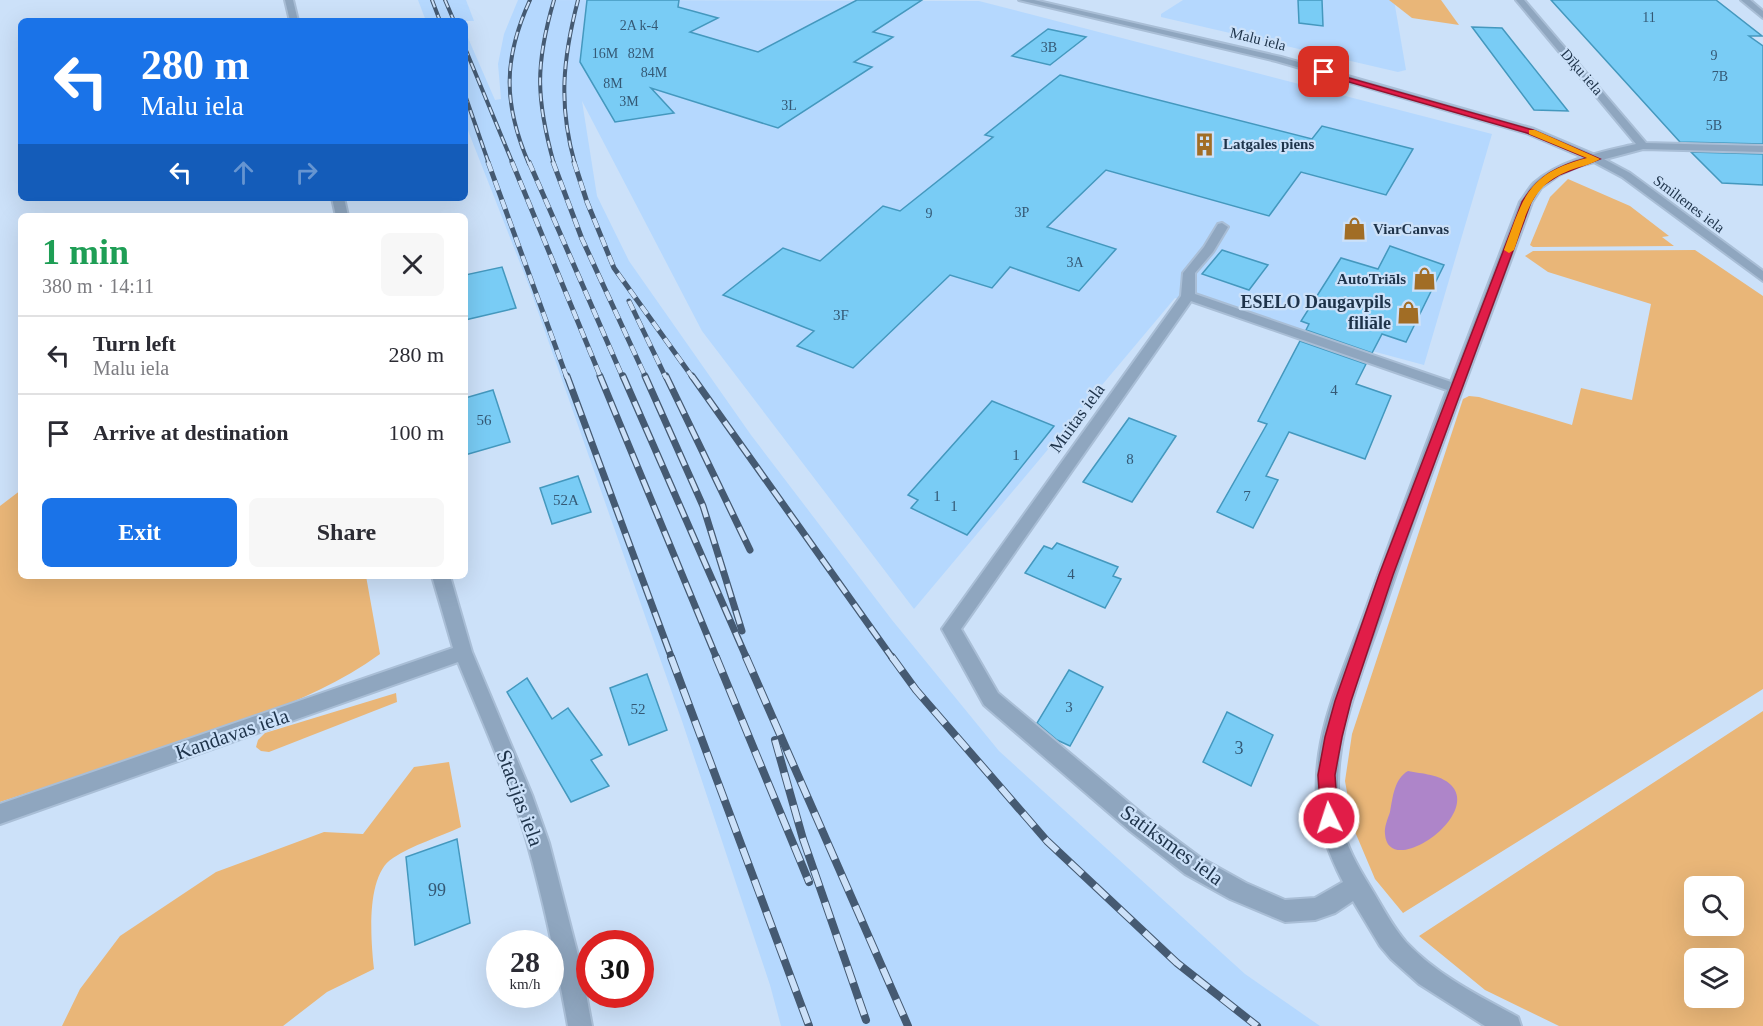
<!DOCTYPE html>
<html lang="en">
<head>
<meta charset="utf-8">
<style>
  :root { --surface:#fff; --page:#f7f7f7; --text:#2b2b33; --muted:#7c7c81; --line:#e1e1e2; --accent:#1a73e8 }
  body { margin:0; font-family:"Times New Roman",serif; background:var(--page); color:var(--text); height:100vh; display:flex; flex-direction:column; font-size:22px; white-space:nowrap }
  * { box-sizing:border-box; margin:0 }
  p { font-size:20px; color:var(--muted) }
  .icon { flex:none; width:33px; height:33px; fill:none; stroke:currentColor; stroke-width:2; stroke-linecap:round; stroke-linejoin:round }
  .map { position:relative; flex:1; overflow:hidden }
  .drawer { position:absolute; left:18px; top:213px; width:450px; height:366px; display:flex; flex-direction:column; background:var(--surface); border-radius:9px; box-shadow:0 6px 24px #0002 }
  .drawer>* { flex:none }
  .top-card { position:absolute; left:18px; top:18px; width:450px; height:183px; border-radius:9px; box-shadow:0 6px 24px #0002; background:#1a73e8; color:#fff; overflow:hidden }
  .controls { position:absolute; left:1684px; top:876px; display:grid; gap:12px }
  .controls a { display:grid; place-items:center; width:60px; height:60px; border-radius:9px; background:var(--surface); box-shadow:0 6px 24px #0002; font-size:30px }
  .speed { position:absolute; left:486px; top:930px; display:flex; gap:12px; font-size:30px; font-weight:700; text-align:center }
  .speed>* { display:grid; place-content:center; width:78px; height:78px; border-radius:50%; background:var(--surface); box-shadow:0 6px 24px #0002; line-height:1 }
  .speed small { font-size:15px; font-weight:400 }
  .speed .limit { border:9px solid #d22; background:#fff; color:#111 }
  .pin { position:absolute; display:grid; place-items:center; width:51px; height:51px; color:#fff; margin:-26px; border-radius:12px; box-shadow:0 3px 9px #0006 }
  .me { position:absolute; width:66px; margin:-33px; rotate:356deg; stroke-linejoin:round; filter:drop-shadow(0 0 4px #0008) }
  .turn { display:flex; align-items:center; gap:21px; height:126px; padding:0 24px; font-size:27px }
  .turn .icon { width:78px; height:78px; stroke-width:2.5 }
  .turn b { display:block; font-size:42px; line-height:51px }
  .lanes { display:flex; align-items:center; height:57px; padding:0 24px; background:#0003; justify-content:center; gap:30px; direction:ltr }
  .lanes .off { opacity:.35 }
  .round { display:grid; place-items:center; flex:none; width:63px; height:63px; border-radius:9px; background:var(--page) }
  .summary { display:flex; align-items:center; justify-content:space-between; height:102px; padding:0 24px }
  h1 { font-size:36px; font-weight:700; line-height:45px; color:#1e9e55 }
  .cta { display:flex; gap:12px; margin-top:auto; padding:12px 24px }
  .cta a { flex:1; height:69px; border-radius:9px; background:var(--accent); color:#fff; font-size:24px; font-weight:700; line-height:69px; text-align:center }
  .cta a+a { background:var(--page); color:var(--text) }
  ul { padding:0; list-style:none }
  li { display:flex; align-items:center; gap:18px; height:78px; padding:0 24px; border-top:2px solid var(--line) }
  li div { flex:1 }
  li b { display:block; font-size:22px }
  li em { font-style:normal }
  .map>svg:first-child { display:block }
  .built { fill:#b5d8fe }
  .green { fill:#e9b678; fill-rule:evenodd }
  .water { fill:#ae85c9 }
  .building { fill:#79ccf5; stroke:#4498be; stroke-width:1.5 }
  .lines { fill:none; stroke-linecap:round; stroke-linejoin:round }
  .minor-casing { stroke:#a9bed6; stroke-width:4 }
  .tertiary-casing { stroke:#a9bed6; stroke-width:4 }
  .minor { fill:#8fa6bf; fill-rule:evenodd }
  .tertiary { fill:#8fa6bf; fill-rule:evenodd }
  .rail-far3-casing { stroke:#455a72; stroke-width:4 }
  .rail-far2-casing { stroke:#455a72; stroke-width:5 }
  .rail-far1-casing { stroke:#455a72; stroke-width:7 }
  .rail-casing { stroke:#455a72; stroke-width:8 }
  .rail-far3 { stroke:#cce1f9; stroke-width:2; stroke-dasharray:8; stroke-linecap:butt }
  .rail-far2 { stroke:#cce1f9; stroke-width:4; stroke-dasharray:10; stroke-linecap:butt }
  .rail-far1 { stroke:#cce1f9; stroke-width:4.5; stroke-dasharray:14; stroke-linecap:butt }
  .rail { stroke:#cce1f9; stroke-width:6; stroke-dasharray:17; stroke-linecap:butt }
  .route { fill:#e11d48; stroke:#92132f; stroke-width:1.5 }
  .slow { fill:#f59e0b }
  .labels { text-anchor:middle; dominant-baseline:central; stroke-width:4.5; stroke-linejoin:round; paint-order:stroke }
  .far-number-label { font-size:14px; fill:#355975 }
  .far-street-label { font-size:15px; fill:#1e334a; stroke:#cce1f9 }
  .far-poi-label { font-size:15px; font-weight:bold; fill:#1e334a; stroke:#cce1f9; text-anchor:start }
  .number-label { font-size:15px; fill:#355975 }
  .poi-label { font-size:18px; font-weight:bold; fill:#1e334a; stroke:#cce1f9; text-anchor:end }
  .street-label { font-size:18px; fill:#1e334a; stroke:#cce1f9 }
  .near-number-label { font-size:18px; fill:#355975 }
  .near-street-label { font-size:21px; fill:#1e334a; stroke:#cce1f9 }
</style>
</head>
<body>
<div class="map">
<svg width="1763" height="1026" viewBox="0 0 1763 1026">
  <rect width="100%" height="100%" fill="#cce1f9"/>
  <!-- built -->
  <g class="built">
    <polygon points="418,0 466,0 474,21 426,21"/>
    <polygon points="518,0 979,1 1492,134 1424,365 1175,298 914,609 702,331 582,101 597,196 629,261 751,435 892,620 999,751 1245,974 1320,1026 781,1026 770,985 682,721 529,286 465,123 465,31 495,100 501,99 498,64 504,34"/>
    <polygon points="1183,0 1394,0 1406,70 1398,72 1161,17 1161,14"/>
  </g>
  <!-- green -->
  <g class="green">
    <polygon points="1389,0 1441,0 1459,25 1412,18"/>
    <polygon points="1568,179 1630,206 1669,236 1662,237 1674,246 1533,247 1530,245 1550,197"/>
    <polygon points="1695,250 1763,296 1763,689 1403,913 1375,879 1353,827 1345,781 1352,734 1463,399 1469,396 1479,397 1572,425 1581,388 1632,400 1651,304 1548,272 1525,256 1533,251"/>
    <path d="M21,490V576H366L380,654C322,696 251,719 183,741C122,762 61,782 0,802V506Z"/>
    <polygon points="396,693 397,702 269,752 261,751 256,747 258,740 265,733"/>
    <path d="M1763,711V1026H1559L1485,990L1419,936ZM1695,886H1734V926H1695ZM1695,958H1734V998H1695Z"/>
    <path d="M449,762L461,827C439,837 413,845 393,858C365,875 371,942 374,969L327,992L283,1026H62L80,989L120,936L216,872L324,832L363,834L414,767Z"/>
  </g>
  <!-- water -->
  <path class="water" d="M1408,771C1422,774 1440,774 1451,785C1482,816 1388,880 1385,834C1384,827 1388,818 1390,812C1393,797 1394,779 1408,771Z"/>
  <!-- building -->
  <g class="building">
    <polygon points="587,0 679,0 678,7 718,18 690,32 758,52 857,0 922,0 873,32 893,37 854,62 872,67 778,128 651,88 674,113 615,122 580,62"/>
    <polygon points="1298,0 1322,0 1323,26 1299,23"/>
    <polygon points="1551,0 1716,0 1762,36 1749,36 1763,46 1763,144 1680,142"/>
    <polygon points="1472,27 1502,28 1568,111 1534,110"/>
    <polygon points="1048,29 1086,37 1050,65 1012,56"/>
    <polygon points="1060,75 1312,139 1322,126 1413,149 1386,195 1301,172 1269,216 1106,170 1047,227 1116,249 1079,291 1010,267 992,288 950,275 853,368 797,346 814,331 723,295 783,248 820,261 883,206 900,211 993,137 985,135"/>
    <polygon points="1691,152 1763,154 1763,185 1722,183"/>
    <polygon points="1390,246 1444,265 1406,342 1382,334 1372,353 1306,330 1309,324 1301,321 1341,258 1378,269"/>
    <polygon points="1222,250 1268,265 1249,290 1202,274"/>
    <polygon points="502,267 516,308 465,320 465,275"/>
    <polygon points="1300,341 1366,364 1356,384 1391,396 1365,459 1289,432 1266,476 1278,480 1253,528 1217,512 1267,424 1258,421"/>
    <polygon points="493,390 510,442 465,455 465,398"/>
    <polygon points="992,401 1054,426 967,535 911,508 918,500 908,495"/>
    <polygon points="1129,418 1176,436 1132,502 1083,482"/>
    <polygon points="578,476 591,512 552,524 540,488"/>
    <polygon points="1057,543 1118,567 1113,576 1121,579 1105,608 1025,573 1044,546 1052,549"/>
    <polygon points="1069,670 1103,687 1070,746 1057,740 1037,723"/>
    <polygon points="647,674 667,730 629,745 610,688"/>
    <polygon points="527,678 552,719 568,708 602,755 591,760 609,786 571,802 507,692"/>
    <polygon points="1227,712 1273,735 1251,786 1203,762"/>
    <polygon points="457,839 470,923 415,945 406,857"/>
  </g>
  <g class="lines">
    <defs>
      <g id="minor">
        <path d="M1516,0H1524L1646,143L1763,146V152L1643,149L1579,166L1559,175L1541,188L1532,202C1484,335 1432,466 1387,600C1364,670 1327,744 1341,820C1345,845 1358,867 1371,888C1382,906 1392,926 1406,942C1437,975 1479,996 1518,1017L1521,1026H1485L1419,984L1391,959L1380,946L1353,901L1335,913L1315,920L1285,922L1230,899L1185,874L1130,831L984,705L942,629L1181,296L1183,273L1204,247L1218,224L1222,223L1228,227L1213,252L1195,273V294L1451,382L1520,202C1525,196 1529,188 1534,183C1561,159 1602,152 1636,144ZM1191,301L1447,390C1419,464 1391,538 1365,612C1344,670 1313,732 1317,796C1318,827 1329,855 1343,882L1315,898L1285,900L1246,883L1201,858L1146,817L998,693L961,629Z"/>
        <polygon points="1741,0 1750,0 1763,11 1763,18"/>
      </g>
      <g id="tertiary">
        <polygon points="285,0 293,0 298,21 290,21"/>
        <polygon points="1019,0 1034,0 1281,57 1534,129 1600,157 1630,173 1763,271 1763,281 1622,177 1592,161 1526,133 1276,61"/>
        <polygon points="332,198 344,198 348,216 336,216"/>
        <path d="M432,576H450L472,652L532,795L549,843L581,967L592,1026H568C557,964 544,902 527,842C509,780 482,721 458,662L0,824V804L453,648Z"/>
      </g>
    </defs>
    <!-- minor casing -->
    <use href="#minor" class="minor-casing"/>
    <!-- tertiary casing -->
    <use href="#tertiary" class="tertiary-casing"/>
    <!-- minor -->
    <use href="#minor" class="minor"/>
    <!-- tertiary -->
    <use href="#tertiary" class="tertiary"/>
    <defs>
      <g id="rail-far3">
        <polyline points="432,0 440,21"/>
        <polyline points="445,0 454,21"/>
        <polyline points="465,48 513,164"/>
        <polyline points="465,95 489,164"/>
        <path d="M529,164C503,104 503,59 530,0"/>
        <path d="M554,164C536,99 535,65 554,0"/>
        <path d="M575,164C558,105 563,58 578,0"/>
      </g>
      <g id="rail-far2">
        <polyline points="488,162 567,378"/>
        <polyline points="512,162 601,378"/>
        <polyline points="529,162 623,378"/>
        <polyline points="553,162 582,239 646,378"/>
        <polyline points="574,162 587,202 614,268 693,378"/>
        <polyline points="629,301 666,378"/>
      </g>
      <g id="rail-far1">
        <polyline points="567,376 672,659"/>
        <polyline points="600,376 717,659"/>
        <polyline points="623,376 747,659"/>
        <polyline points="645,376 703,506 742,631"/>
        <polyline points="666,376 750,550"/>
        <polyline points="692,376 893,659"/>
      </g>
      <g id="rail">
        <polyline points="671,657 809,1026"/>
        <polyline points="716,657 809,882"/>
        <polyline points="746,657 908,1026"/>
        <polyline points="892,657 916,690 1047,841 1177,963 1257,1026"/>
        <polyline points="775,740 803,839 866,1020"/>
      </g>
    </defs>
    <!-- rail-far3 casing -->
    <use href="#rail-far3" class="rail-far3-casing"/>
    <!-- rail-far2 casing -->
    <use href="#rail-far2" class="rail-far2-casing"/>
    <!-- rail-far1 casing -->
    <use href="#rail-far1" class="rail-far1-casing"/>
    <!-- rail casing -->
    <use href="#rail" class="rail-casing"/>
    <!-- rail-far3 -->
    <use href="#rail-far3" class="rail-far3"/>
    <!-- rail-far2 -->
    <use href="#rail-far2" class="rail-far2"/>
    <!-- rail-far1 -->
    <use href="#rail-far1" class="rail-far1"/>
    <!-- rail -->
    <use href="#rail" class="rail"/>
  </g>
  <!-- route -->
  <path class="route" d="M1321,70L1533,130L1600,159L1559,175L1540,187L1531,202L1393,575L1351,701L1342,737L1335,775L1338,818L1336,824L1329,826L1323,824L1321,818L1318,775L1325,737L1335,701L1379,575L1522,202C1538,176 1557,166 1587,158L1527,133L1321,74Z"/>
  <!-- slow -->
  <path class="slow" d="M1529,130H1535L1600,159C1591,165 1576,167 1566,172C1530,187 1526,216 1514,250L1509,253L1504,250C1524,197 1526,174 1587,158L1529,134Z"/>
  <!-- icons -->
  <defs>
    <symbol id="building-bare" viewBox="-9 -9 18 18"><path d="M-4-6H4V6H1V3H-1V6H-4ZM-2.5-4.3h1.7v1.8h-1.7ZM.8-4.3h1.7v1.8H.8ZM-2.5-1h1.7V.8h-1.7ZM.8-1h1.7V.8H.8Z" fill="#a16d25" stroke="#cce1f9" stroke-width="2.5" paint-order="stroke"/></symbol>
    <symbol id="shop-bare" viewBox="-9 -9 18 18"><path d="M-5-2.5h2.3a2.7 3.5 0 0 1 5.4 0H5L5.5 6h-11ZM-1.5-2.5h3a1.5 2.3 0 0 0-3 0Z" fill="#a16d25" stroke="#cce1f9" stroke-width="2.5" paint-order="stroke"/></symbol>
  </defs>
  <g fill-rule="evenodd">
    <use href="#building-bare" x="1188" y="128" width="33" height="33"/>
    <use href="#shop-bare" x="1338" y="212" width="33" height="33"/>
    <use href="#shop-bare" x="1408" y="262" width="33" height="33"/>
    <use href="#shop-bare" x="1392" y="296" width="33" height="33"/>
  </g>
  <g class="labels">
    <!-- far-number labels -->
    <g class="far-number-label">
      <text x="1649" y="17">11</text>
      <text x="639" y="25">2A k-4</text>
      <text x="1049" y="47">3B</text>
      <text x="605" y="53">16M</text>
      <text x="641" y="53">82M</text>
      <text x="1714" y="55">9</text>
      <text x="654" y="72">84M</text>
      <text x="1720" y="76">7B</text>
      <text x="613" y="83">8M</text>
      <text x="629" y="101">3M</text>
      <text x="789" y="105">3L</text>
      <text x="1714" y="125">5B</text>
      <text x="1022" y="212">3P</text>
      <text x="929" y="213">9</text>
      <text x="1075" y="262">3A</text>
    </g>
    <!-- far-street labels -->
    <g class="far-street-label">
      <text transform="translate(1258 39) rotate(14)">Malu iela</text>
      <text transform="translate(1582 72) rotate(49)">Dīķu iela</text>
      <text transform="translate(1689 204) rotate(37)">Smiltenes iela</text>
    </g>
    <!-- far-poi labels -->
    <g class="far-poi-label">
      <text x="1223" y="144">Latgales piens</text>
      <text x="1373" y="229">ViarCanvas</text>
      <text x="1406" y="279" text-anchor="end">AutoTriāls</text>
    </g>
    <!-- number labels -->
    <g class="number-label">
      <text x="841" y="315">3F</text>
      <text x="1334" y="390">4</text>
      <text x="484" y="420">56</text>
      <text x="1016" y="455">1</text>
      <text x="1130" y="459">8</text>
      <text x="937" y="496">1</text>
      <text x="1247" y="496">7</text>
      <text x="566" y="500">52A</text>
      <text x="954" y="506">1</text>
      <text x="1071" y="574">4</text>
      <text x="1069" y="707">3</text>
      <text x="638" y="709">52</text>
    </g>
    <!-- poi labels -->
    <g class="poi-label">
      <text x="1391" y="302">ESELO Daugavpils<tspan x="1391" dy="21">filiāle</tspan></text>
    </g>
    <!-- street labels -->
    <g class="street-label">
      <text transform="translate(1077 418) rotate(-54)">Muitas iela</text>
    </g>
    <!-- near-number labels -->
    <g class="near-number-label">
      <text x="1239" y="748">3</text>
      <text x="437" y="890">99</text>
    </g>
    <!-- near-street labels -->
    <g class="near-street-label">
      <text transform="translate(232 734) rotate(-19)">Kandavas iela</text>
      <text transform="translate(520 798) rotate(70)">Stacijas iela</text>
      <text transform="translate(1172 845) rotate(36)">Satiksmes iela</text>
    </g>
  </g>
</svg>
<div class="controls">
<a><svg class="icon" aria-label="search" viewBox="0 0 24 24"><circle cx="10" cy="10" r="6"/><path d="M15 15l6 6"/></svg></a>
<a><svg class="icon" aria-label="layers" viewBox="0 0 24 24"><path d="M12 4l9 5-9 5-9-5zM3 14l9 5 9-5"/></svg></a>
</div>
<div class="speed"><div>28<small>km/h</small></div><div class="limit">30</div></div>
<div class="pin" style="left:1324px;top:72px;background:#d93025"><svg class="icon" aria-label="arrive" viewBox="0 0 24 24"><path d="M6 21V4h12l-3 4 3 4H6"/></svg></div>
<svg class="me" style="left:1329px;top:818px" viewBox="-20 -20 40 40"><circle r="17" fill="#e11d48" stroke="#fff" stroke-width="3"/><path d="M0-11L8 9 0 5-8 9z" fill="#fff"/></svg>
<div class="top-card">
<div class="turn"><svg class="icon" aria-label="left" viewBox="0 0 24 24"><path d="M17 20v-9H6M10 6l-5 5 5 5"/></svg><div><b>280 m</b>Malu iela</div></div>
<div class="lanes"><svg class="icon" aria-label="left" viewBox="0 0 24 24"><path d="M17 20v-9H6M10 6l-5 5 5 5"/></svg><svg class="icon off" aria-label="ahead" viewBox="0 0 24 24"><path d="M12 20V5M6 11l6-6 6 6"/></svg><svg class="icon off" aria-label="right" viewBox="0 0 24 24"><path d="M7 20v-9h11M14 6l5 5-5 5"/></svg></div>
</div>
<section class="drawer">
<div class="summary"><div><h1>1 min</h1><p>380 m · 14:11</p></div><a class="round"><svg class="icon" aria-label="close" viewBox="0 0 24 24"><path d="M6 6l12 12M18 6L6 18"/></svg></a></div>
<ul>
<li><svg class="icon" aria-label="left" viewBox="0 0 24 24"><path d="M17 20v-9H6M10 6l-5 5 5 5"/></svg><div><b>Turn left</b><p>Malu iela</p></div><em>280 m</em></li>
<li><svg class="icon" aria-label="arrive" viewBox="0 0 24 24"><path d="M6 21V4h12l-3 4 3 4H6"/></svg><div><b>Arrive at destination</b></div><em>100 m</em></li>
</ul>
<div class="cta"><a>Exit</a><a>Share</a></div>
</section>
</div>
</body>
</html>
